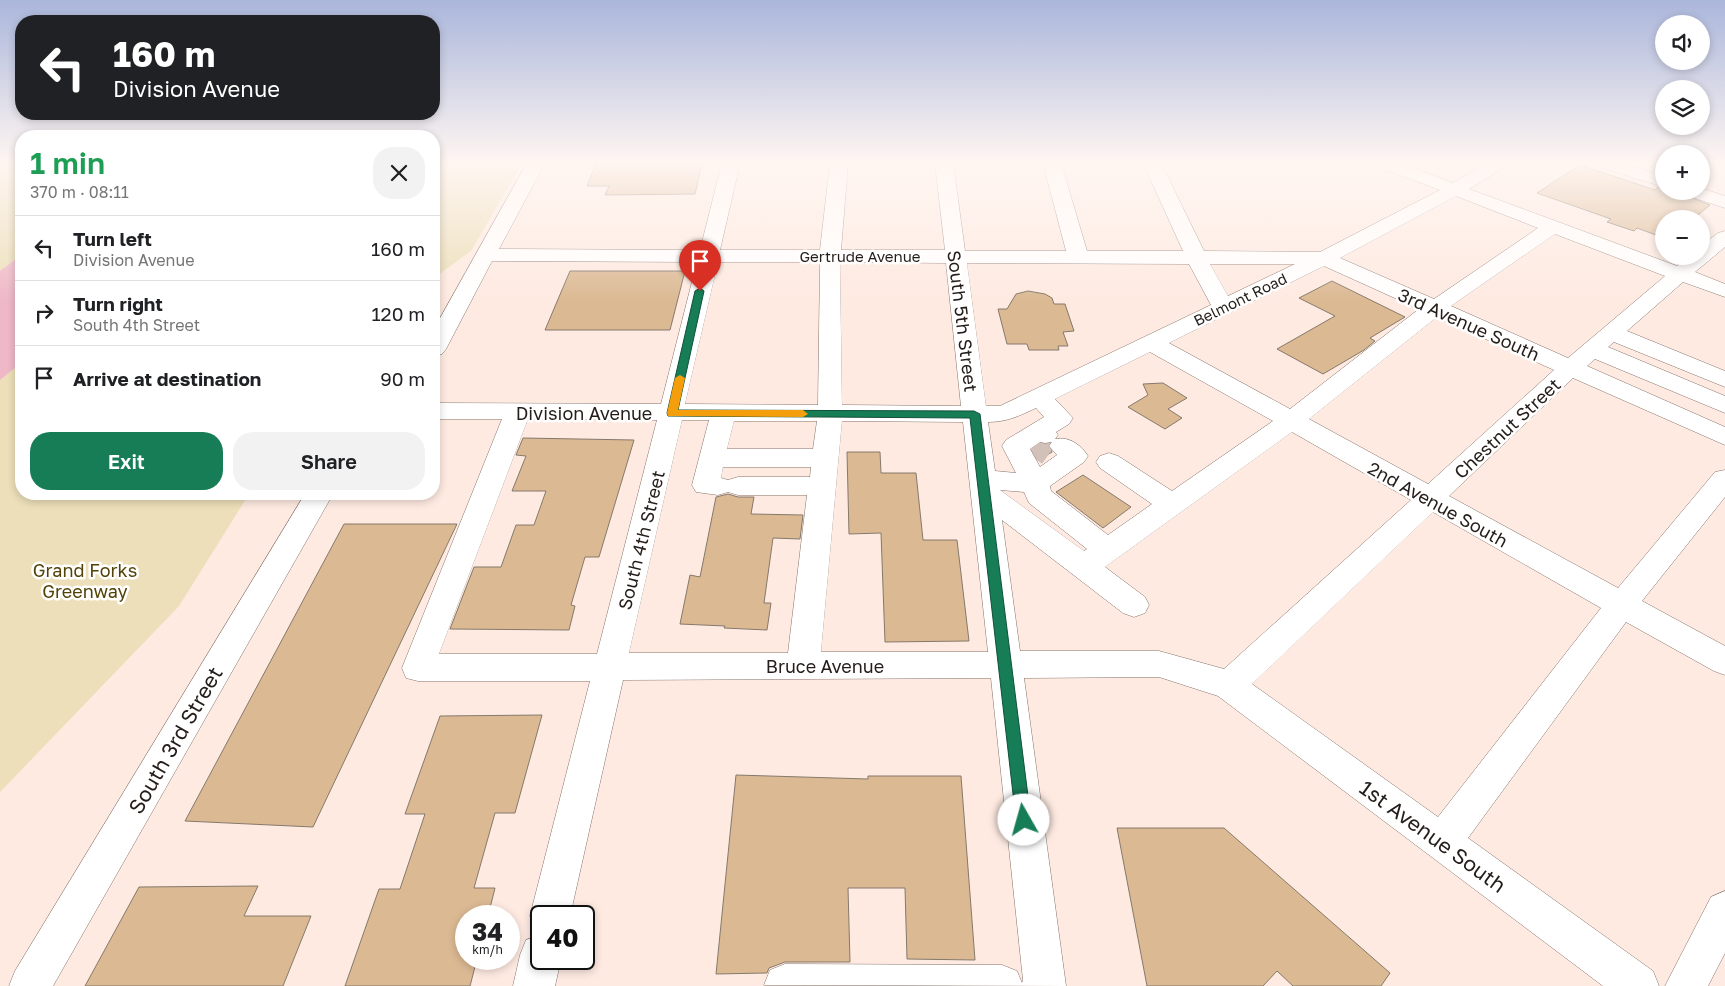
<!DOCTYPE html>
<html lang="en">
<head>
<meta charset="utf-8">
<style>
  :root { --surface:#fff; --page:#f2f2f2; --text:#202124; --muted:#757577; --line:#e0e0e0; --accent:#177d57 }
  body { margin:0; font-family:"Golos Text",sans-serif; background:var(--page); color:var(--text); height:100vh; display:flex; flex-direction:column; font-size:19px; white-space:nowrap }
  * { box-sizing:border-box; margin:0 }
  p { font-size:16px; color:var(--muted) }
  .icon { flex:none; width:28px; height:28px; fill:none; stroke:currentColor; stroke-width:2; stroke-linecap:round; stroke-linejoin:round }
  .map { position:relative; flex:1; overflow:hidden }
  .side { position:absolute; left:15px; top:130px; width:425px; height:370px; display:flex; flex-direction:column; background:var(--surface); border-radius:20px; box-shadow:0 2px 8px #0003 }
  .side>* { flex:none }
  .guide { position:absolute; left:15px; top:15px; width:425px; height:105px; border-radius:20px; box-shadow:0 2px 8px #0003; background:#202124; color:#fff; overflow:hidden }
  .controls { position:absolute; left:1655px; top:15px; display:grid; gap:10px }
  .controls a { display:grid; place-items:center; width:55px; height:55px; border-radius:50%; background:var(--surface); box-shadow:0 2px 8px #0003; font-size:25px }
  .speed { position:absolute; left:455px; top:905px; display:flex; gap:10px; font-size:25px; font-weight:700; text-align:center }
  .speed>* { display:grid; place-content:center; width:65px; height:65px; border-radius:50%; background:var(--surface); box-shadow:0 2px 8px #0003; line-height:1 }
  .speed small { font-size:12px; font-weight:400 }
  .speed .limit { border:2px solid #111; border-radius:8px; background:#fff; color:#111 }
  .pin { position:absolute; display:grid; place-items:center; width:42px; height:42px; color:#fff; margin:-51px -21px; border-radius:50% 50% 50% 0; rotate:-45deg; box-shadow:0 0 5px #0007 }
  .pin .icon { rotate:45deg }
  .me { position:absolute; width:55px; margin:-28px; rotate:353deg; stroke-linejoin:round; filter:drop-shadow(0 0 4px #0008) }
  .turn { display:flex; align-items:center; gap:18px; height:105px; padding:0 15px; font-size:22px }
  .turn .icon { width:65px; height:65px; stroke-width:2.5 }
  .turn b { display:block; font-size:35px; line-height:42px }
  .round { display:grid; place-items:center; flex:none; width:52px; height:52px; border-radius:20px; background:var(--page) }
  .head { display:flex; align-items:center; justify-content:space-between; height:85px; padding:0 15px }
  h1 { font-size:30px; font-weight:600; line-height:38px; color:#1e9e55 }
  .button { display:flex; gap:10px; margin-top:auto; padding:10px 15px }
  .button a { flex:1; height:58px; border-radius:20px; background:var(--accent); color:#fff; font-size:20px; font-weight:600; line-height:58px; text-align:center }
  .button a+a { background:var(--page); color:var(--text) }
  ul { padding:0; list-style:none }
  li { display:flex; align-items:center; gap:15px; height:65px; padding:0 15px; border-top:1px solid var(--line) }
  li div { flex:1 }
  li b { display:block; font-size:19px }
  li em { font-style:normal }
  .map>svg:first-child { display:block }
  .green { fill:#ecdfb9 }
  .water { fill:#eeb8c7 }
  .building { fill:#dbb993; stroke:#85796c }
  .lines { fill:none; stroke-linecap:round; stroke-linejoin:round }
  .minor-tunnel { stroke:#d2c1b9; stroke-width:24; stroke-dasharray:24 12; stroke-linecap:butt }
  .minor-casing { stroke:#85746c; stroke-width:1 }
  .minor { fill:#fff; fill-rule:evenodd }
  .route { fill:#177d57; stroke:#0f5139 }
  .slow { fill:#f59e0b }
  .labels { text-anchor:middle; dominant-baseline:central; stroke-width:5; stroke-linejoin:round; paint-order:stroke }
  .far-street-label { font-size:15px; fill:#241d1a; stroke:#fff }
  .street-label { font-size:18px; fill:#241d1a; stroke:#fff }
  .park-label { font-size:18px; fill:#534307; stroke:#fff }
  .near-street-label { font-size:21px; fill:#241d1a; stroke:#fff }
</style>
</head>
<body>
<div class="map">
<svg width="1725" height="986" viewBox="0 0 1725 986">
  <rect width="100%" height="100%" fill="#feeae1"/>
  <!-- green -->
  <g class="green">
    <polygon points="0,163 21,163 21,255 0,271"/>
    <polygon points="434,163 522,163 471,251 434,278"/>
    <polygon points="21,363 21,494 249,494 179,606 0,792 0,380"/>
  </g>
  <!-- water -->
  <polygon class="water" points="21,255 21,363 0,380 0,271"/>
  <!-- building -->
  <g class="building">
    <polygon points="596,163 702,163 695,194 605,195 609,186 587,186"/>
    <polygon points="1580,165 1655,190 1658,187 1664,189 1664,191 1675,191 1710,205 1693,219 1664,219 1664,238 1637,228 1634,231 1607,222 1611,219 1537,193"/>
    <polygon points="570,271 685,271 670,330 545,330"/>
    <polygon points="1332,281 1405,317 1370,338 1375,341 1364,350 1323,374 1277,349 1335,316 1299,298"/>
    <polygon points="1028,291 1045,294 1052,298 1054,304 1065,304 1074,331 1063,332 1068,346 1058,346 1059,350 1029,350 1027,344 1007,344 998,309 1007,309 1016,294"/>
    <polygon points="1163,383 1187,398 1168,409 1182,418 1165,429 1128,407 1148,395 1143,384"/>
    <polygon points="523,438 634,440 599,557 585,557 571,605 575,606 569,630 450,629 474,567 501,567 516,525 534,525 546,491 512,491 526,456 516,455"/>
    <polygon points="1040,444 1048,444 1052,452 1039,460 1032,450"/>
    <polygon points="847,452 880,452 881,473 916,473 923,540 957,540 969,641 885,642 881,533 849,534"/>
    <polygon points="1083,475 1131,507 1103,528 1056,492"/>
    <polygon points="728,494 738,497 754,497 751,514 803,515 800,539 773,538 764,603 771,603 767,630 724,628 725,626 680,624 690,575 700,577 716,497"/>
    <polygon points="344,524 457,524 313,827 185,821"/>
    <polygon points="542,715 515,813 495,813 474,888 495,888 488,916 466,916 466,959 477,959 470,986 345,986 379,889 400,889 425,814 405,814 440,716"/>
    <polygon points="736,775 868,779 868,776 961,776 975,960 907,959 905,888 848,888 850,962 785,962 769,968 767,973 716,974"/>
    <polygon points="1117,828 1224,828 1390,973 1381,986 1293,986 1277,971 1263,986 1147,986"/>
    <polygon points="258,886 244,916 311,916 283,986 85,986 139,887"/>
  </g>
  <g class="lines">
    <!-- minor-tunnel -->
    <polyline class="minor-tunnel" points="1032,442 1049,454"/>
    <defs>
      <g id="minor">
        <path d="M527,163H545L499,249L700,250L722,163H740L720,250H820L830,163H848L841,250H945L935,163H953L965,251H1066L1043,163H1061L1087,251H1183L1143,163H1161L1204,251L1320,252L1440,190L1378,167L1375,163H1400L1453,183L1487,163H1508L1505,167L1469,189L1677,266L1688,256H1701V246L1718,233L1725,231V247L1695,272L1725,284V297L1683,282L1627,331L1725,371V387L1614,342L1608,347L1725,396V413L1595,359L1587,366L1725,427V445L1573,378L1449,496L1618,588L1715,472L1725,470V497L1642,601L1725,646V675L1714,671L1626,622L1468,838L1653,971L1659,986H1603L1218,696L1159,677L1024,678L1066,986L764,985L770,970L785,964L1002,965L1017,971L1022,983L1023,980L991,678L623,680L570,916H541V932L536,930L530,916L590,681H418L406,678L402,668L502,419H434V403L661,404L697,262L492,261L446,349L442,354L434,356V329ZM1456,196L1538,228L1434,299L1340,258ZM1555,234L1665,276L1568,358L1451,306ZM718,262H820L818,405L685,404ZM840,262L946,263L961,406L842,405ZM967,263L1189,264L1211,305L1000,406H986ZM1210,264H1295L1228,296ZM1324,266L1419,309L1290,409L1169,343ZM1437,317L1554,370L1428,484L1309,419ZM1150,352L1273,421L1172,491L1118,456L1109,453L1100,456L1096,462L1100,468L1152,504L1108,535L1051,491L1050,486L1084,462L1088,456C1081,445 1069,436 1055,439L1058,435L1056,432L1069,424L1073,418L1055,399ZM1036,408L1044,417L1006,440L1002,446L1016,473L995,471L988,422C1007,422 1019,416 1036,408ZM528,419L657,420L597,654H439ZM682,420H709L692,485L696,492L718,495L728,492L738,495H807L788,653H629ZM734,421H817L813,449H727ZM842,421L963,422L988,652H821ZM1292,432L1411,500L1224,669L1159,651H1020L1002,520L1123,613L1134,617L1145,613L1149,605L1145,597L1105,567ZM1040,442L1045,443L1052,442L1049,446L1057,455L1040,467L1030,449ZM723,467H811L810,477H738L728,480L721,478ZM1000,490L1024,492L1029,503L1087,549L1084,551ZM1433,512L1601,608L1438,817L1252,684Z"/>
        <polygon points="1596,163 1622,163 1664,176 1664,187 1599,167"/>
        <polygon points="1701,188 1725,196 1725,208 1686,195 1684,191 1701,191"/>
        <polygon points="305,494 333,494 53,986 9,986 15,971"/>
        <polygon points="1725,891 1725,953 1708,986 1665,986 1711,897"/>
        <polygon points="541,935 541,959 561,959 555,986 513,986 520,955 526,940"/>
      </g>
    </defs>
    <!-- minor casing -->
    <use href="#minor" class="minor-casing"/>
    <!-- minor -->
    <use href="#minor" class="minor"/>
  </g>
  <!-- sky -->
  <linearGradient id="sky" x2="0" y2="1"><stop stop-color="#aab6db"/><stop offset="0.54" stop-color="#fff6f2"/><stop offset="1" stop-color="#fff6f2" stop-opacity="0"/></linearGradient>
  <rect width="1725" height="301" fill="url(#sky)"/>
  <!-- route -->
  <polygon class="route" points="700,288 704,291 678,410 974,411 980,414 1031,820 1029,825 1024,827 1018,825 1016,820 970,418 668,416 667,413 695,291"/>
  <!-- slow -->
  <polygon class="slow" points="680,375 685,378 678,410 803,410 808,414 803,417 668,416 667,413 675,378"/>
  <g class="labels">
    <!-- far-street labels -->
    <g class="far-street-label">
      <text x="860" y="256">Gertrude Avenue</text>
      <text transform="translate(1240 299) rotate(-26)">Belmont Road</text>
    </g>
    <!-- street labels -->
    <g class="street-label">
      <text transform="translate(963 321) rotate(83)">South 5th Street</text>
      <text transform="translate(1469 324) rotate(24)">3rd Avenue South</text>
      <text x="584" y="413">Division Avenue</text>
      <text transform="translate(1507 428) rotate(-43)">Chestnut Street</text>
      <text transform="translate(1438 504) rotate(29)">2nd Avenue South</text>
      <text transform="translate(641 540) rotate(-76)">South 4th Street</text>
      <text x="825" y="666">Bruce Avenue</text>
    </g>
    <!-- park labels -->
    <g class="park-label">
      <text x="85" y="570">Grand Forks<tspan x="85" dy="21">Greenway</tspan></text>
    </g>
    <!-- near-street labels -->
    <g class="near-street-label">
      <text transform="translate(175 740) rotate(-60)">South 3rd Street</text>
      <text transform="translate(1433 836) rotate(36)">1st Avenue South</text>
    </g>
  </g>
</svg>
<div class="controls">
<a><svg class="icon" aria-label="sound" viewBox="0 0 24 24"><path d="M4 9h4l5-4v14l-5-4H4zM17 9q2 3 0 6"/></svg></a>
<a><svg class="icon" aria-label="layers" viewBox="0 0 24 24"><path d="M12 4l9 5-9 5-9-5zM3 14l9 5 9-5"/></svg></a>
<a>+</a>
<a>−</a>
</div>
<div class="speed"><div>34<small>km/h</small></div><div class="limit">40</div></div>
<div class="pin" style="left:700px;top:291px;background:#d93025"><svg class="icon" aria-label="arrive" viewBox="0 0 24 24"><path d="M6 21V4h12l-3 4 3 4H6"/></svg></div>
<svg class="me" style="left:1024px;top:820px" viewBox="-20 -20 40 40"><circle r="19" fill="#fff"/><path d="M0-13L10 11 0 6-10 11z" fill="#177d57"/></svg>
<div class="guide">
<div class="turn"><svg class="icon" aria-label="left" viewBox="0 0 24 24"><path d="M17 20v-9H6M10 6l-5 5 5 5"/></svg><div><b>160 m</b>Division Avenue</div></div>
</div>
<section class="side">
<div class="head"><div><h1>1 min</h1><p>370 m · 08:11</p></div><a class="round"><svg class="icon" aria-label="close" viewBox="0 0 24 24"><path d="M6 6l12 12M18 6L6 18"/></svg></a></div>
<ul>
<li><svg class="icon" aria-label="left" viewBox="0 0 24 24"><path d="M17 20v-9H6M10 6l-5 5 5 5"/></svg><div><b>Turn left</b><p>Division Avenue</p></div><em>160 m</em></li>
<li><svg class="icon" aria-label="right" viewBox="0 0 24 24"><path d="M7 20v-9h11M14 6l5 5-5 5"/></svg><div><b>Turn right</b><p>South 4th Street</p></div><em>120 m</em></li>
<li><svg class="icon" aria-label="arrive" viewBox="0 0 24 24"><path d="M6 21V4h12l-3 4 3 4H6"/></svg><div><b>Arrive at destination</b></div><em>90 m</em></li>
</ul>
<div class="button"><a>Exit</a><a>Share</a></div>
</section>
</div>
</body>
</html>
